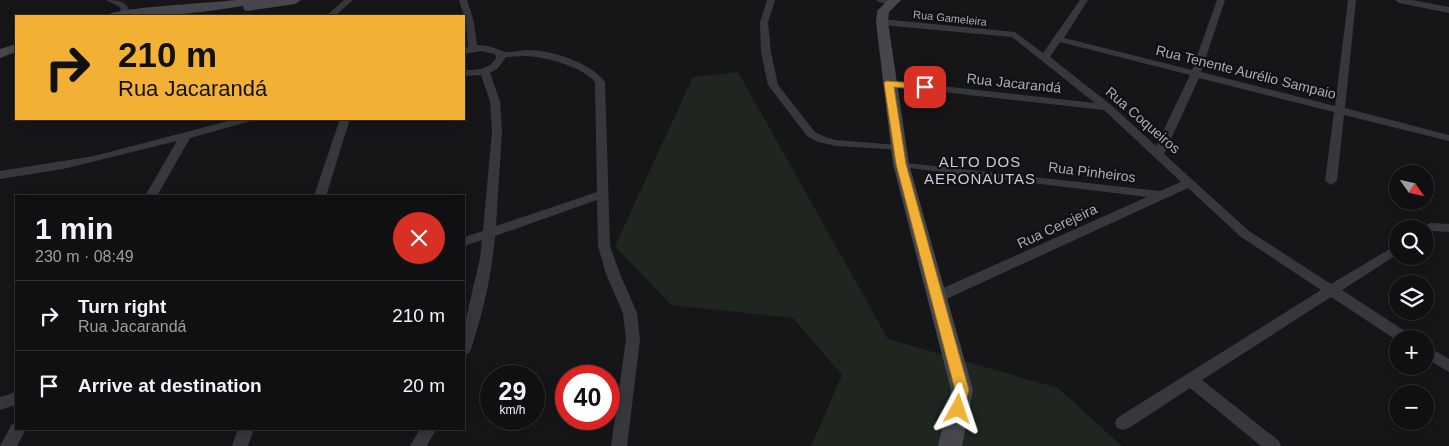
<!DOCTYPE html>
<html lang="en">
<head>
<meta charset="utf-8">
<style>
  :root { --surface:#101012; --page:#19191b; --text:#f1f3f6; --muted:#9c9d9f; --line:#303032 }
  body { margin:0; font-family:Helvetica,sans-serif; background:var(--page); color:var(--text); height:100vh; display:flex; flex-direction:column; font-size:19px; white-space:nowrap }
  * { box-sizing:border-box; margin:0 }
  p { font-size:16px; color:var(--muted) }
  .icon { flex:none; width:28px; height:28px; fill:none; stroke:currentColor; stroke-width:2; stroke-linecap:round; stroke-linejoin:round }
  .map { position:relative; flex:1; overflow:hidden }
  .side { position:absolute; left:15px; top:195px; width:450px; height:235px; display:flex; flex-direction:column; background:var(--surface); border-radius:0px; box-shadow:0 2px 12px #0003,0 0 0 1px var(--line) }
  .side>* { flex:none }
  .top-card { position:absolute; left:15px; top:15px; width:450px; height:105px; border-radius:0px; box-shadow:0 2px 12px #0003,0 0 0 1px var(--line); background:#f2b134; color:#111; overflow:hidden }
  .needle { width:32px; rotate:124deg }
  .buttons { position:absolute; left:1389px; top:165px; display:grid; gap:10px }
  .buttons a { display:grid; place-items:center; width:45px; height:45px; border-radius:50%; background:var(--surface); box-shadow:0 2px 12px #0003,0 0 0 1px var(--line); font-size:25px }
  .speed { position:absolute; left:480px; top:365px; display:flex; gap:10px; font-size:25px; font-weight:700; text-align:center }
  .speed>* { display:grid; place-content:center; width:65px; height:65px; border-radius:50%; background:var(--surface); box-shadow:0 2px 12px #0003,0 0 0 1px var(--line); line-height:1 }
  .speed small { font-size:12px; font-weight:400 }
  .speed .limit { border:8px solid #d22; background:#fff; color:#111 }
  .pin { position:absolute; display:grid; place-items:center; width:42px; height:42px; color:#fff; margin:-21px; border-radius:10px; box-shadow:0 2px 8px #0006 }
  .me { position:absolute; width:55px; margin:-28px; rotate:5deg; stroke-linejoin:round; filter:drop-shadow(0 0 4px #0008) }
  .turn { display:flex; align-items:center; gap:18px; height:105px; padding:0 20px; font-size:22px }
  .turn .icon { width:65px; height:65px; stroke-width:2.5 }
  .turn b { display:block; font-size:35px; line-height:42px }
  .round { display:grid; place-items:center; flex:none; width:52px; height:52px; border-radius:26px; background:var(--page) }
  .overview { display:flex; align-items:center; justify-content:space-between; height:85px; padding:0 20px }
  h1 { font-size:30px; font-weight:600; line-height:38px }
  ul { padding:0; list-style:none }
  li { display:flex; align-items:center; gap:15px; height:70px; padding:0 20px; border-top:1px solid var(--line) }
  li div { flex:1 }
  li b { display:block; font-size:19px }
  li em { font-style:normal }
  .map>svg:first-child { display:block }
  .green { fill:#1e261f }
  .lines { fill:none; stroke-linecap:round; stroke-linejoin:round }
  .street { fill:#37383d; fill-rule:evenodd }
  .secondary { fill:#45474d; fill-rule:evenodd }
  .route { fill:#f2b134; stroke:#9d7322 }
  .labels { text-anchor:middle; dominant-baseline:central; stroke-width:4.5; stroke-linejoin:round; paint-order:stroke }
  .far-street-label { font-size:11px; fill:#a8adb8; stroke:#111113 }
  .street-label { font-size:14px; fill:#a8adb8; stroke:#111113 }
  .neighbourhood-label { font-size:15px; letter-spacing:1px; fill:#c9ccd4; stroke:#111113 }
</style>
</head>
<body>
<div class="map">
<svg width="1449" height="446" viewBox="0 0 1449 446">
  <rect width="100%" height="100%" fill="#161618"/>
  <!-- green -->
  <polygon class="green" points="738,72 888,339 1058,388 1122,446 811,446 842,375 793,318 671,305 615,246 693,77"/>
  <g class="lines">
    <!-- street -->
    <g class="street">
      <path d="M106,0C116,0 124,0 129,9L124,16H116L121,9L120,7Z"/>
      <polygon points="344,0 353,0 335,16 326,16"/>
      <path d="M459,0H467L474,22L477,45C488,45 494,48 503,51C509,54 520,50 527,50C551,50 590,62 605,82L610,246L620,274L637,313L640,339L627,446H611L626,339L623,313L606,274L598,246L597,200L495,236C492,274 483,312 471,349L469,353L464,355V327L480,258L482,240L464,246V237L483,231L492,131L490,101L481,75L464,76V70C476,70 489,70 496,58L495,54L481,51L464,54V48L468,47L466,22ZM524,56C544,56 583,67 595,82L597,192L496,226L502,131L500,101L490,73L498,68L506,57Z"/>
      <polygon points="767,0 775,0 768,22 771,52 778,85 815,132 825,137 836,140 898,145 902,146 904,148 902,150 836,146 818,142 807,136 768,85 761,52 760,22"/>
      <path d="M876,0H896V1C892,5 880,4 876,0Z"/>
      <path d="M1080,0H1088L1064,38L1192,70L1217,0H1225L1201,72L1335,106L1348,0H1356L1345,108L1449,135V141L1344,115L1337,181L1331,185L1325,181L1334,112L1199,78L1164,154L1249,231L1331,284L1398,244V254L1342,290L1411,335L1413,339H1398V341L1331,297L1202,380L1279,441L1281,446H1261L1190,388L1129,428L1123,430L1117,428L1115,423L1117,418L1321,290L1241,237L1188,188L942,301H932L930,297L932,293L1147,197L901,167L895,164L897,162L1160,191L1181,182L1104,110L889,86L884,83L889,80L1095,103L1012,37L882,25L878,22L882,19L1015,32L1043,53ZM1060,42L1190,75L1156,146L1111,105L1050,57Z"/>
      <polygon points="1395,0 1412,0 1449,7 1449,13 1399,3"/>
      <polygon points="236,119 252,119 251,121 190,138 157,196 145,196 177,141 63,169 0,179 0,171 94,156"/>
      <polygon points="340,119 350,119 326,196 314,196"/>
      <polygon points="1430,223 1449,224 1449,232 1432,231 1425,234 1425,229 1419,229"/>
      <polygon points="1425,345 1449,359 1449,372 1425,358"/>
      <polygon points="16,392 16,405 0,410 0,397"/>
      <polygon points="16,423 16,429 26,429 17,446 0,446 12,424"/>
      <polygon points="238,429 254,429 248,446 232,446"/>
      <polygon points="420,429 436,429 427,446 410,446"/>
    </g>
    <!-- secondary -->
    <g class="secondary">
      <path d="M236,0H301L295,4L248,11L244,10L243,6C200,13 149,19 106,16C114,7 215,3 236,0Z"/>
      <polygon points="888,0 901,0 889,12 888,22 909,164 973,390 962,446 938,446 951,390 893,164 876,22 877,11"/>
      <polygon points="16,44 16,52 0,58 0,49"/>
    </g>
  </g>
  <!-- route -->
  <polygon class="route" points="886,81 925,84 930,87 925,90 894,87 906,164 969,390 963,413 958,415 953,413 951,409 955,390 896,164 884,83"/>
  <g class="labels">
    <!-- far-street labels -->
    <g class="far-street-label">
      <text transform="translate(950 18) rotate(6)">Rua Gameleira</text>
    </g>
    <!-- street labels -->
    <g class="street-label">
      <text transform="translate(1246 72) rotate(14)">Rua Tenente Aurélio Sampaio</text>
      <text transform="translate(1014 83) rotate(6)">Rua Jacarandá</text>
      <text transform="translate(1143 120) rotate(41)">Rua Coqueiros</text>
      <text transform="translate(1092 172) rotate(7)">Rua Pinheiros</text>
      <text transform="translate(1057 226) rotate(-25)">Rua Cerejeira</text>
    </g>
    <!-- neighbourhood labels -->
    <g class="neighbourhood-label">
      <text x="980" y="161">ALTO DOS<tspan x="980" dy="17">AERONAUTAS</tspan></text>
    </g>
  </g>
</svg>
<div class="buttons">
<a><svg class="needle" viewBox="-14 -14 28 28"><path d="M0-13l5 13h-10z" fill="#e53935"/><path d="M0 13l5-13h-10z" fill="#9c9d9f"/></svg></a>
<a><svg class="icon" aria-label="search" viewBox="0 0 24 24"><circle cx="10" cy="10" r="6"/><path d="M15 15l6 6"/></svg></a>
<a><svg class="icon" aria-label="layers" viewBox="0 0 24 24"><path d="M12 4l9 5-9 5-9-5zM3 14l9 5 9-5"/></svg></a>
<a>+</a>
<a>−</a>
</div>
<div class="speed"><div>29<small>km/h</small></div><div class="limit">40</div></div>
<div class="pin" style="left:925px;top:87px;background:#d93025"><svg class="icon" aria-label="arrive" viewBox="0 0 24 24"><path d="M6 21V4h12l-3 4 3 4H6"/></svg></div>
<svg class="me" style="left:958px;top:409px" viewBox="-20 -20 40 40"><path d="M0-17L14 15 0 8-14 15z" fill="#f2b134" stroke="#fff" stroke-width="4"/></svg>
<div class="top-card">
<div class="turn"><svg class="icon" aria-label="right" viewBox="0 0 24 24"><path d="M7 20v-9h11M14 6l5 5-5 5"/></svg><div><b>210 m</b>Rua Jacarandá</div></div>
</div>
<section class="side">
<div class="overview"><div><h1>1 min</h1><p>230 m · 08:49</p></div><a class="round" style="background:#d93025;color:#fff"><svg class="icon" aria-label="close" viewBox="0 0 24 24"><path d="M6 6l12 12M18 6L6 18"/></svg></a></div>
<ul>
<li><svg class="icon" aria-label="right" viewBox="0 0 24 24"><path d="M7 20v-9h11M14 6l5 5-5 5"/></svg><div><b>Turn right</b><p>Rua Jacarandá</p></div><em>210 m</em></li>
<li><svg class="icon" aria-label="arrive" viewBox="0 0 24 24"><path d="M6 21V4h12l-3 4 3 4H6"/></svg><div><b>Arrive at destination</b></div><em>20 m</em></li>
</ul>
</section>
</div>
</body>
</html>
